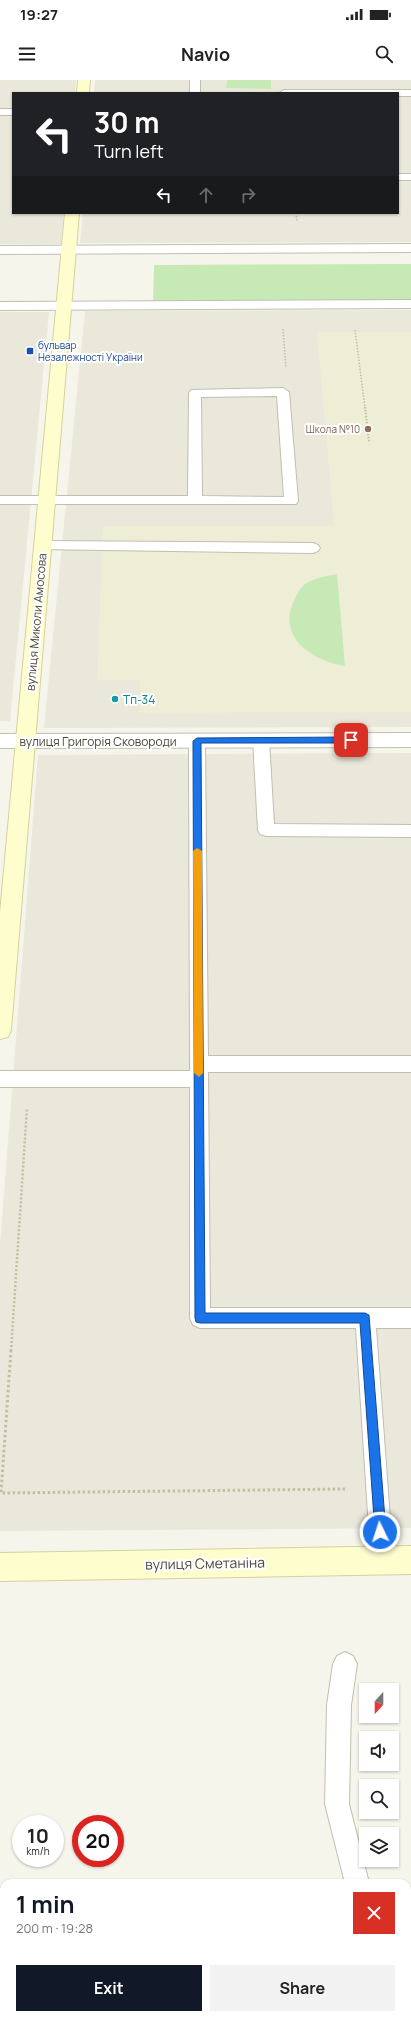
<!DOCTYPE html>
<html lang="en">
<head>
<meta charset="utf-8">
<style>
  :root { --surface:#fff; --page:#f2f2f2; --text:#222; --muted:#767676; --accent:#111827 }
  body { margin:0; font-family:Manrope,sans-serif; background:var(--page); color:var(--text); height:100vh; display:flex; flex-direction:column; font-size:15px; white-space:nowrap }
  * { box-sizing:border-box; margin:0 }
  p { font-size:13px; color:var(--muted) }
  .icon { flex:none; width:22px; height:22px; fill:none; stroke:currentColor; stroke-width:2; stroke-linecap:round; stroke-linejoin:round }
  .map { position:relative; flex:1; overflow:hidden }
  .side { position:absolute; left:0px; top:1799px; width:411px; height:140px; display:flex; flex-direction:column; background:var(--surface); border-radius:12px 12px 0 0; box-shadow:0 1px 3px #0004 }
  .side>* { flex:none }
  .hud { position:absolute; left:12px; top:12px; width:387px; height:122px; border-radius:0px; box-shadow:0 1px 3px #0004; background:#202124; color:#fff; overflow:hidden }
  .needle { width:26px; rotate:201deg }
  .fabs { position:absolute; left:359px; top:1603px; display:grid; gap:8px }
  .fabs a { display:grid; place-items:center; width:40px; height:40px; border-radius:0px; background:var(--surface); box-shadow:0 1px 3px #0004; font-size:20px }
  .speed { position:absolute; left:12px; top:1735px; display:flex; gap:8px; font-size:20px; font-weight:700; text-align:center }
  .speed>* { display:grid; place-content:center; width:52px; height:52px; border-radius:50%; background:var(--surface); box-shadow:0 1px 3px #0004; line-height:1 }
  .speed small { font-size:10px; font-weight:400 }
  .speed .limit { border:6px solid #d22; background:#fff; color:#111 }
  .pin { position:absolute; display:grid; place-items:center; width:34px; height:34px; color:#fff; margin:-17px; border-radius:8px; box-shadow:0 2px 6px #0006 }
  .me { position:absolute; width:44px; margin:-22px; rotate:356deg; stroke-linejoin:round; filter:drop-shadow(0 0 3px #0008) }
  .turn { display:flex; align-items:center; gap:14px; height:84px; padding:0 16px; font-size:18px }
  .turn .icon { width:52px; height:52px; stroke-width:2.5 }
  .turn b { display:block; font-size:28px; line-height:34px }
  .lanes { display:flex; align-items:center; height:38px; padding:0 16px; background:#0003; justify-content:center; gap:20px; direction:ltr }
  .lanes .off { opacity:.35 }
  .round { display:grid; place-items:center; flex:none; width:42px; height:42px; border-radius:0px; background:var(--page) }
  .headline { display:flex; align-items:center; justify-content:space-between; height:68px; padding:0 16px }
  h1 { font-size:24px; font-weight:700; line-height:30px; color:var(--accent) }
  .button { display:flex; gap:8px; margin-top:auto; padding:8px 16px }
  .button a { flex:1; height:46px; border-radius:0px; background:var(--accent); color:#fff; font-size:16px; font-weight:700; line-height:46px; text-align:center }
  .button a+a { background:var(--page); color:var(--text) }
  .status { display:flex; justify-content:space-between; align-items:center; height:28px; padding:0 20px; background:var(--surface); direction:ltr }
  .status svg { height:11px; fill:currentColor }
  header { display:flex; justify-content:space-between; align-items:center; height:52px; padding:0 16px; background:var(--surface); font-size:18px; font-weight:700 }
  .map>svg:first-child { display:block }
  .residential { fill:#eae8da }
  .education { fill:#eeedd6 }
  .green { fill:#c6e9b6 }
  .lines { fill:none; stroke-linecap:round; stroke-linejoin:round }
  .lane-casing { stroke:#c1bfae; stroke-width:2 }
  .street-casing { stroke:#c1bfae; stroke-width:2 }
  .secondary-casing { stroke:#d5d29c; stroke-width:2 }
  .path-far3 { stroke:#c3bfa0; stroke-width:1.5; stroke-dasharray:1.5 1.5; stroke-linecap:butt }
  .path-far2 { stroke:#c3bfa0; stroke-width:2; stroke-dasharray:1.5 1.5; stroke-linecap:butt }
  .path-far1 { stroke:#c3bfa0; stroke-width:2.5; stroke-dasharray:2 2; stroke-linecap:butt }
  .path { stroke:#c3bfa0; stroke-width:3; stroke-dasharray:2.5 2.5; stroke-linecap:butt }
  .lane { fill:#fff; fill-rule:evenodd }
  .street { fill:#fff; fill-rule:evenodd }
  .secondary { fill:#fefdce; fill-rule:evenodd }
  .route { fill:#1a73e8; stroke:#114b97 }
  .slow { fill:#f59e0b }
  .transit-dot { fill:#1a4fb4; stroke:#fff; stroke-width:1.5 }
  .education-dot { fill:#8d6e63; stroke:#fff; stroke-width:1.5 }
  .culture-dot { fill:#0f9aa8; stroke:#fff; stroke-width:1.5 }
  .labels { text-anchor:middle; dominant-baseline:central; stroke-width:4; stroke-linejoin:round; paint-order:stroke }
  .far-transit-label { font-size:10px; fill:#164399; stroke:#fff; text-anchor:start }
  .far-education-label { font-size:10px; fill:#785e54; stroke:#fff; text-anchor:end }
  .street-label { font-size:12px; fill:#4a4839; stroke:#fff }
  .culture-label { font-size:12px; fill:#0d838f; stroke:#fff; text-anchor:start }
  .near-street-label { font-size:14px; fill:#4a4839; stroke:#fff }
</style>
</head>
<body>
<div class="status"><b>19:27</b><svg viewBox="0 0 49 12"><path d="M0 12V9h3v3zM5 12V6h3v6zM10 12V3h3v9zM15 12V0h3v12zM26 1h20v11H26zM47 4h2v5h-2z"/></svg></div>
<header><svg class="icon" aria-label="menu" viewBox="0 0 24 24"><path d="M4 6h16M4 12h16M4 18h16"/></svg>Navio<svg class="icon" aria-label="search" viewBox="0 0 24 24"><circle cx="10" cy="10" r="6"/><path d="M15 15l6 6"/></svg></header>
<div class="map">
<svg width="411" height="1939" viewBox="0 0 411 1939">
  <rect width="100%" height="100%" fill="#f6f5ec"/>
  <!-- residential -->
  <g class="residential">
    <polygon points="0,0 76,0 75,13 13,13 13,133 64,133 61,164 0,164"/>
    <polygon points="95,0 411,0 411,162 80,163 83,133 398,133 398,13 94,13"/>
    <polygon points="411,230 411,647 44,648 85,231"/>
    <polygon points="0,232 49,232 10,641 0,641"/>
    <polygon points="411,673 411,1448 0,1451 0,1165 38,675"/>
  </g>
  <!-- education -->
  <polygon class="education" points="317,252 411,252 411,632 140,633 140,600 97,600 103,446 334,446"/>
  <!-- green -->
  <g class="green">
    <polygon points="227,0 271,0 271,9 226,8"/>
    <polygon points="411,184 411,222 153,223 154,185"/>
    <path d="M337,494L345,586C314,581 278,559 293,523C296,516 299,509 305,504C314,498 327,496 337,494Z"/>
    <polygon points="4,1909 4,1935 129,1935 130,1939 0,1939 0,1922"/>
  </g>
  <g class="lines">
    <defs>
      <g id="lane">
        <rect x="190" y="0" width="10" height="13"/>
        <polygon points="284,10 411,10 411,16 398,16 398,13 279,13"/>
        <rect x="0" y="29" width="13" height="6"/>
        <rect x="398" y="94" width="13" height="6"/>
        <path d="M283,308L289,312L298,421L296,424H0V416H188L189,313L191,310ZM277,316L284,417L202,416L201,317Z"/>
        <polygon points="42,461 313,463 318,465 320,468 318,471 313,473 37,469 35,466 37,463"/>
        <polygon points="261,654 266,656 269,660 274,744 411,745 411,757 266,756 260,754 258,750 253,660 256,656"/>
        <polygon points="197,655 202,657 205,661 208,976 411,976 411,992 208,992 210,1228 411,1228 411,1248 376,1248 393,1480 390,1488 382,1491 374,1488 371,1480 356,1248 200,1248 193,1245 190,1238 190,1007 0,1007 0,991 190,991 189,661 192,657"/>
        <polygon points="345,1572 353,1576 357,1584 351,1625 349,1724 369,1803 345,1803 325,1724 327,1625 333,1584 337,1576"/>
        <rect x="362" y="1935" width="26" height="4"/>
      </g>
      <g id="street">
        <polygon points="411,164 411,172 0,174 0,166"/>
        <polygon points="411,220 411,228 0,230 0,222"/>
        <polygon points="411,653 411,667 0,668 0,654"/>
      </g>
      <g id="secondary">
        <polygon points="78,0 90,0 89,13 77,13"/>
        <polygon points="65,133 79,133 11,950 8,957 0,959 0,833"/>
        <polygon points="411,1466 411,1494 0,1501 0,1473"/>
      </g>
    </defs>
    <!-- lane casing -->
    <use href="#lane" class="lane-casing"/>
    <!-- street casing -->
    <use href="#street" class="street-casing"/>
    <!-- secondary casing -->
    <use href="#secondary" class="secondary-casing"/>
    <!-- path-far3 -->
    <g class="path-far3">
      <polyline points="296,133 297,142"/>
      <polyline points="283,249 286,288"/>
      <polyline points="355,250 365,328"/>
    </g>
    <!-- path-far2 -->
    <polyline class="path-far2" points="365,327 369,362"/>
    <!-- path-far1 -->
    <polyline class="path-far1" points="11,1271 27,1028"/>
    <!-- path -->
    <polyline class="path" points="11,1270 1,1413 345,1409"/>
    <!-- lane -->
    <use href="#lane" class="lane"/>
    <!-- street -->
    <use href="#street" class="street"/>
    <!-- secondary -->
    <use href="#secondary" class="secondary"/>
  </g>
  <!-- route -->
  <polygon class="route" points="351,657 355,660 351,663 201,663 205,1233 365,1233 369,1235 386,1452 384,1456 380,1457 376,1456 375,1452 360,1243 200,1243 196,1242 195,1238 193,661 197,658"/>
  <!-- slow -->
  <polygon class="slow" points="197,768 202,771 203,993 199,997 194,993 193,771"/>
  <!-- markers -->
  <rect class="transit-dot" x="26" y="267" width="8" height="8" rx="2"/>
  <circle class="education-dot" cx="368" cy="349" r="4"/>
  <circle class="culture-dot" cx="115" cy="619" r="4"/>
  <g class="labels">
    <!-- far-transit labels -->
    <g class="far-transit-label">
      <text x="38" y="265">бульвар<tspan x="38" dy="12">Незалежності України</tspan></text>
    </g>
    <!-- far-education labels -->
    <g class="far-education-label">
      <text x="360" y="349">Школа №10</text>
    </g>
    <!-- street labels -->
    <g class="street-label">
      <text transform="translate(36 542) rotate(-85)">вулиця Миколи Амосова</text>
      <text x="98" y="661">вулиця Григорія Сковороди</text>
    </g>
    <!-- culture labels -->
    <g class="culture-label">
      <text x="123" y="619">Тп-34</text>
    </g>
    <!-- near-street labels -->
    <g class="near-street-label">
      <text transform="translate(205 1483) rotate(-1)">вулиця Сметаніна</text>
    </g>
  </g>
</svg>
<div class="fabs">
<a><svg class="needle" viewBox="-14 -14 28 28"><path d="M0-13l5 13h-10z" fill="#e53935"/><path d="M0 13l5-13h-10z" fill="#767676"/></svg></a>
<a><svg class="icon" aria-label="sound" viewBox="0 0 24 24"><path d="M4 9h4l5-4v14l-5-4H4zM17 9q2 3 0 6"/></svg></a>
<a><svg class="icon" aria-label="search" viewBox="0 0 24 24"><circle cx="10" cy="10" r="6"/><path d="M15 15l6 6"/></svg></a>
<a><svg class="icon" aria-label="layers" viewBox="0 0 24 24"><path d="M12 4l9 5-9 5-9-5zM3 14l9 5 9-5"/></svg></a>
</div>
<div class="speed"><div>10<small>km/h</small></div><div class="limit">20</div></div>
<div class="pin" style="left:351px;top:660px;background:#d93025"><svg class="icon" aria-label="arrive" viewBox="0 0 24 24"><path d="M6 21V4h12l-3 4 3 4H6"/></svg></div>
<svg class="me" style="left:380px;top:1452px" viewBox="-20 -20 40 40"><circle r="17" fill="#1a73e8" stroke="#fff" stroke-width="3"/><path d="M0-11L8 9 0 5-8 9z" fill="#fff"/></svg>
<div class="hud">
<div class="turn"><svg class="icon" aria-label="left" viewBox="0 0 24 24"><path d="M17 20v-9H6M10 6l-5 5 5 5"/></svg><div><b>30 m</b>Turn left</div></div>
<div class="lanes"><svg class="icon" aria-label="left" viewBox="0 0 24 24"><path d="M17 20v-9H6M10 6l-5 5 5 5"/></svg><svg class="icon off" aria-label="ahead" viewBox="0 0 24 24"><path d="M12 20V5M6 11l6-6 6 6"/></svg><svg class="icon off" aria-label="right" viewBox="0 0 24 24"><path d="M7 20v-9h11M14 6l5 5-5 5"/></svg></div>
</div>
<section class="side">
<div class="headline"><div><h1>1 min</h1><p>200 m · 19:28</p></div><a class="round" style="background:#d93025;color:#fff"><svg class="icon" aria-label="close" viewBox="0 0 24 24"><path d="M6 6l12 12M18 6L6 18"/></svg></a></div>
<div class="button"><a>Exit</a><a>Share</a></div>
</section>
</div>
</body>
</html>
